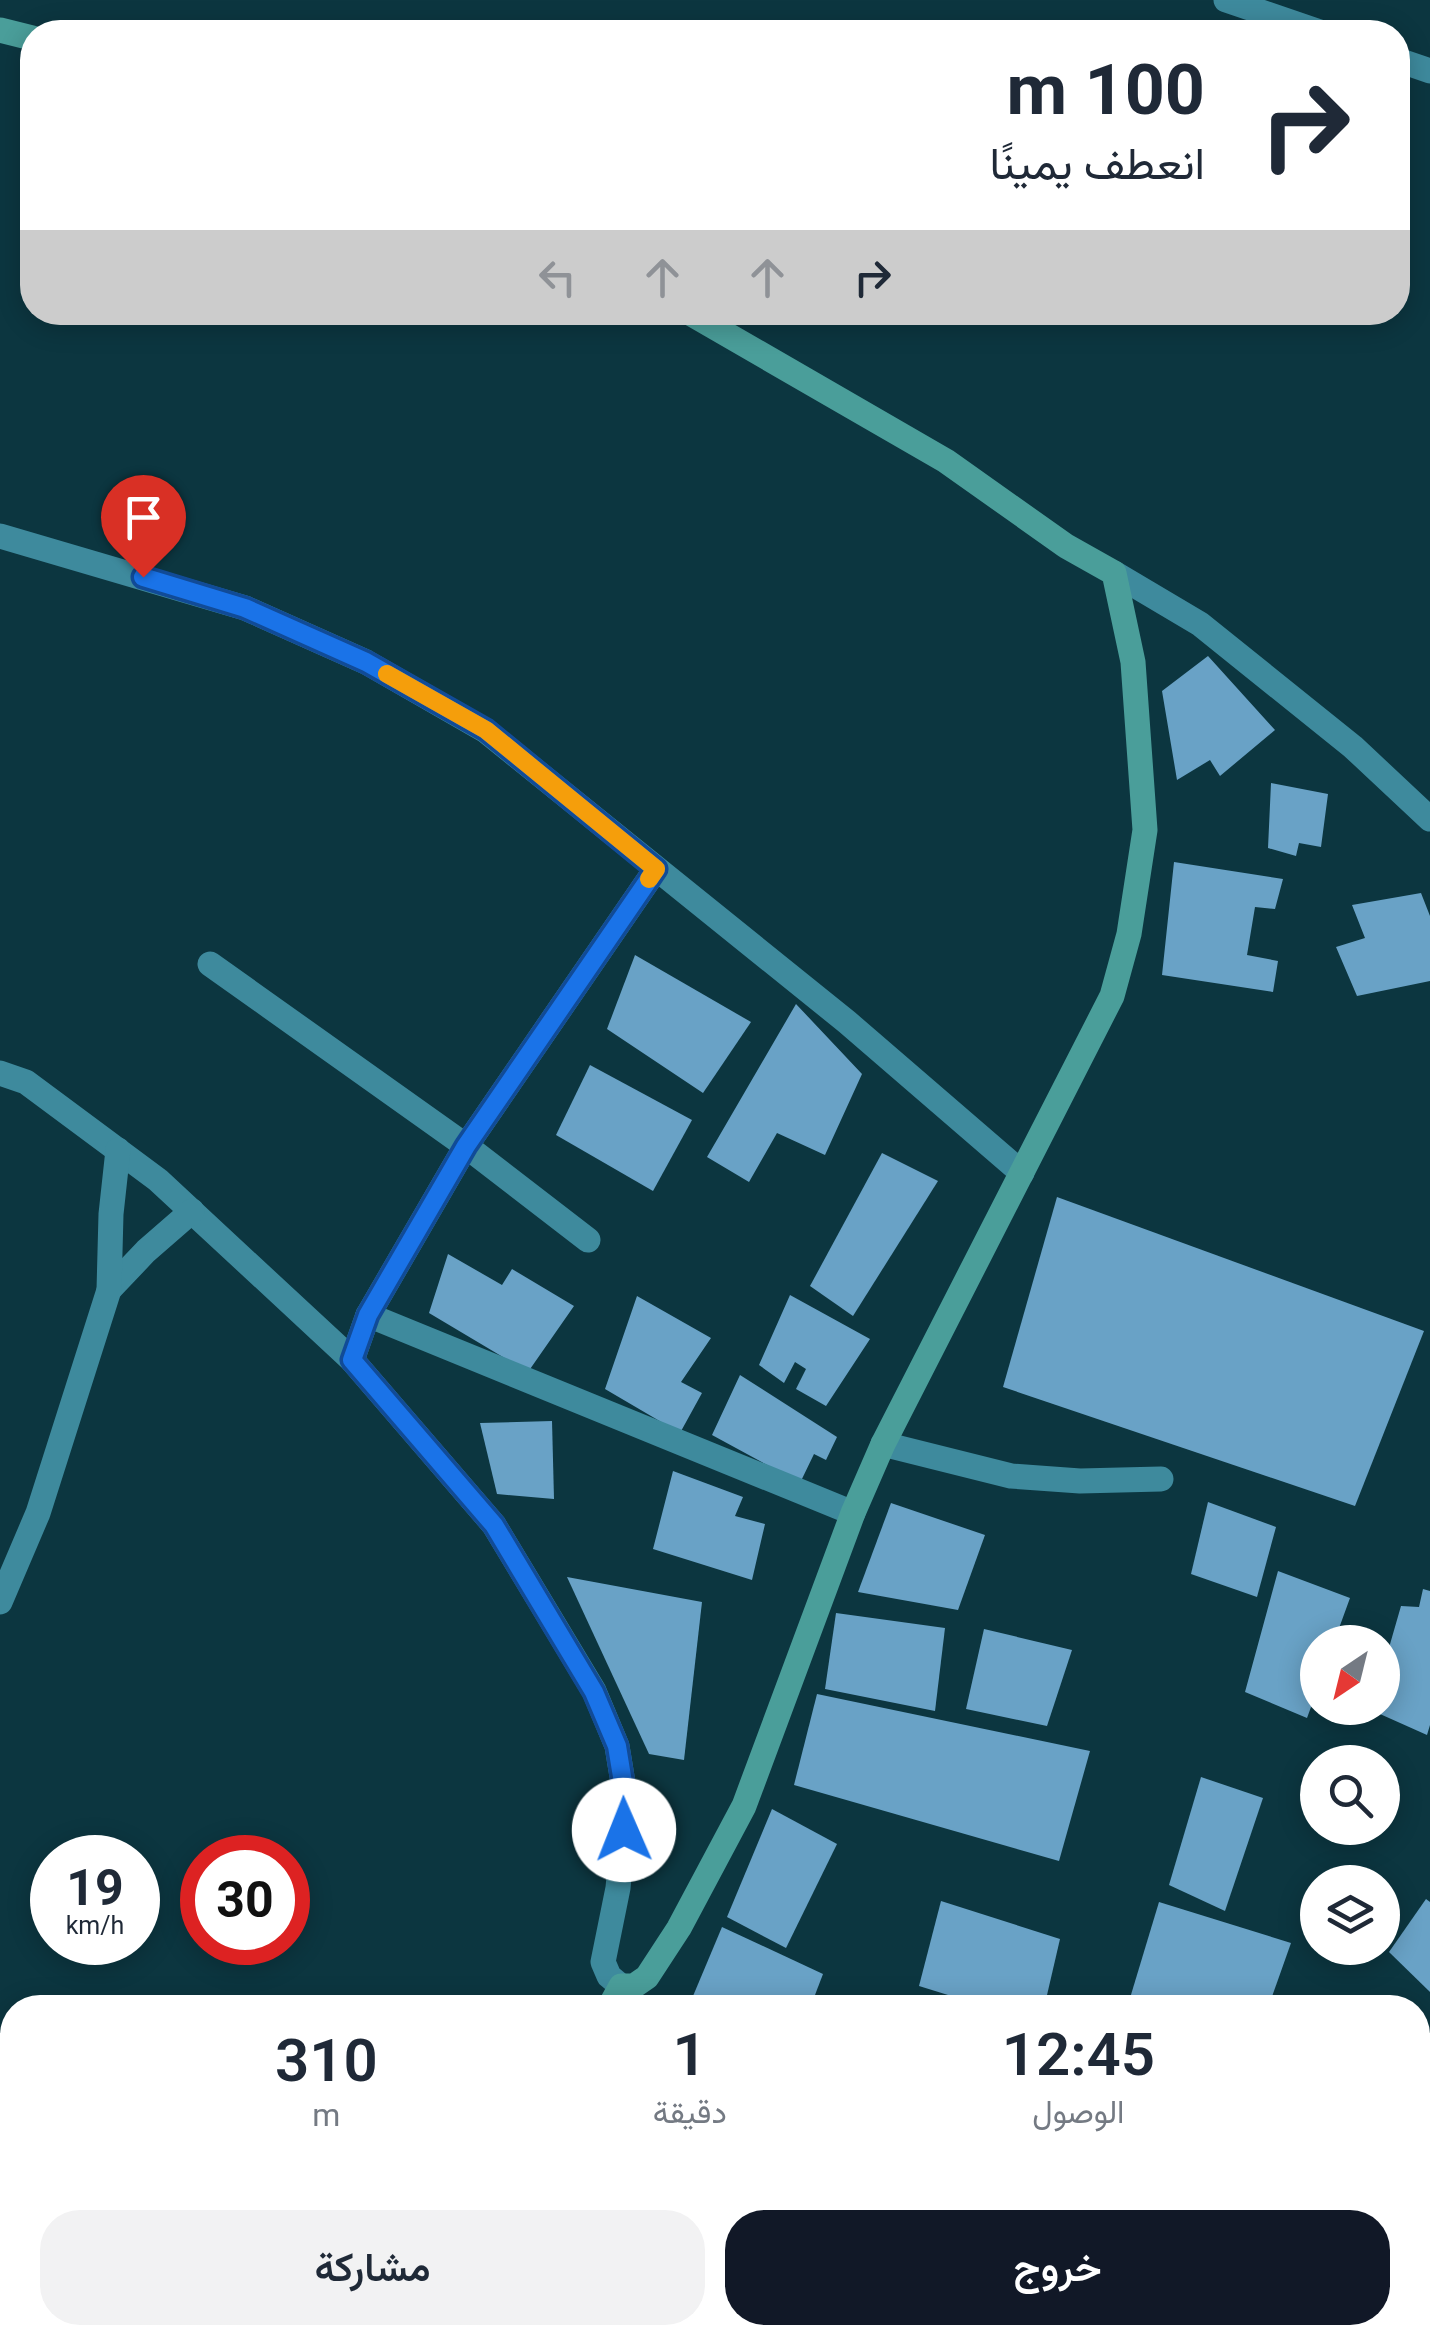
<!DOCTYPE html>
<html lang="ar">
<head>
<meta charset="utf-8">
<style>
  :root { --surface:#fff; --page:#f2f2f3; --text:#1f2937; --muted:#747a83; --accent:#111827 }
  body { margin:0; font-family:Roboto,Vazirmatn,sans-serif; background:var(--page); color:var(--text); direction:rtl; height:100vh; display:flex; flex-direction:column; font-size:38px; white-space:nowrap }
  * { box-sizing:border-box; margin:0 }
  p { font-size:32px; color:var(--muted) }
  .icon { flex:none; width:55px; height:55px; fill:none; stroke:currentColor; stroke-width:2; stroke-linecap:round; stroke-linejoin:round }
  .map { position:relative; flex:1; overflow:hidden; direction:ltr }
  .drawer { position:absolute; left:0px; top:1995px; width:1430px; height:350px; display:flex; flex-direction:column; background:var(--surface); border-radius:40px 40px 0 0; box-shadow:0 5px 25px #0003; direction:rtl }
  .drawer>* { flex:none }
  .hud { position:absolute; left:20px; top:20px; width:1390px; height:305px; border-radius:40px; box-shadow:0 5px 25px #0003; direction:rtl; background:#fff; color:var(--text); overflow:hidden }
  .needle { width:65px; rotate:215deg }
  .tools { position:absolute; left:1300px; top:1625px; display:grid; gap:20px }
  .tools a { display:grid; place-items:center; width:100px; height:100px; border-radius:50%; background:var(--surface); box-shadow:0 5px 25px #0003; font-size:50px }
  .speed { position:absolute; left:30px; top:1835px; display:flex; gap:20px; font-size:50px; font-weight:700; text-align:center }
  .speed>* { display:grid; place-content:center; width:130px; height:130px; border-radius:50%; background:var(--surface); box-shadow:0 5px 25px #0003; line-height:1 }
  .speed small { font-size:25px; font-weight:400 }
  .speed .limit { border:15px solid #d22; background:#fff; color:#111 }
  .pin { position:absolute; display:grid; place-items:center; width:85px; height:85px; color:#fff; margin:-102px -42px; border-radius:50% 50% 50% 0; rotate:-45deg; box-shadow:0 0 10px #0007 }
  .pin .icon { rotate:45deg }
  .me { position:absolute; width:110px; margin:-55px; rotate:359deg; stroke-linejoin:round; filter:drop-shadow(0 0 8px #0008) }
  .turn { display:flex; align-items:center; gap:35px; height:210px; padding:0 40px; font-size:45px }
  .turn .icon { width:130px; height:130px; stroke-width:2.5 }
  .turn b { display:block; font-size:70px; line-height:85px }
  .lanes { display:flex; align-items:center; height:95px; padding:0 40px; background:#0003; justify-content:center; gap:50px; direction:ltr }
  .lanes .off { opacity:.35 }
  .eta { display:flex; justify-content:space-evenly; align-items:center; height:170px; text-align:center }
  .eta b { font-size:60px; font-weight:600; line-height:70px }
  .cta { display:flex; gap:20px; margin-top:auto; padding:20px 40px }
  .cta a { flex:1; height:115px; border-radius:40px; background:var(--accent); color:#fff; font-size:40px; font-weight:600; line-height:115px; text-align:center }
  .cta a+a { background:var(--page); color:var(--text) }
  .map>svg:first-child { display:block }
  .building { fill:#69a2c6 }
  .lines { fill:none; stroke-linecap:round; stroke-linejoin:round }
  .street { stroke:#3e8a9d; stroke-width:25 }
  .secondary { stroke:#4a9e9a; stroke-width:25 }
  .route-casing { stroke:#114b97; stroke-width:25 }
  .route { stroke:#1a73e8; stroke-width:18 }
  .slow { stroke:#f59e0b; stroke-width:18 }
</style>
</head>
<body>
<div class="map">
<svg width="1430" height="2345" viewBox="0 0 1430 2345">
  <rect width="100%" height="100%" fill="#0c3640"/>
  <!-- building -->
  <g class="building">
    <polygon points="1208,656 1275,730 1220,776 1210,760 1177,780 1162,691"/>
    <polygon points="1271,783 1328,794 1321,847 1299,843 1296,856 1268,848"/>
    <polygon points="1174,862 1283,879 1275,909 1255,907 1247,955 1278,961 1273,992 1162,975"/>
    <polygon points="1421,893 1430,916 1430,981 1357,996 1336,947 1365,938 1352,905"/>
    <polygon points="635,955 751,1022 703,1093 607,1029"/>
    <polygon points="796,1004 862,1074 825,1155 777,1133 749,1182 707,1157"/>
    <polygon points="590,1065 692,1120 653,1191 556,1135"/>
    <polygon points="882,1153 938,1181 853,1316 810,1286"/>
    <polygon points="1057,1197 1424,1331 1355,1506 1003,1387"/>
    <polygon points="448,1254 502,1285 512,1269 574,1306 528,1372 429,1313"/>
    <polygon points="790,1295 870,1339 826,1406 796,1389 806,1369 795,1362 784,1383 759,1365"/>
    <polygon points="637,1296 711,1338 681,1382 702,1393 680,1433 605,1389"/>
    <polygon points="740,1375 837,1437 826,1460 814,1454 800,1483 712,1435"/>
    <polygon points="552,1421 554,1499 497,1494 480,1423"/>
    <polygon points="673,1471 743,1497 735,1516 765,1524 752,1580 653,1549"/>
    <polygon points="1208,1502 1276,1527 1257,1597 1191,1574"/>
    <polygon points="891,1503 985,1535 958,1610 858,1592"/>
    <polygon points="1278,1571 1350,1598 1334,1642 1318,1642 1318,1688 1307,1718 1245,1692"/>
    <polygon points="567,1577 702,1602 684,1760 649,1754"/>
    <polygon points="1423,1589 1430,1591 1430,1725 1427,1735 1371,1710 1372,1708 1382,1708 1382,1672 1401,1606 1419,1607"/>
    <polygon points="836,1613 945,1628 935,1711 825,1689"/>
    <polygon points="984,1629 1072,1650 1047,1726 966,1709"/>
    <polygon points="817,1694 1090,1751 1059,1861 794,1785"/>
    <polygon points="1201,1777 1263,1798 1225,1911 1169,1885"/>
    <polygon points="772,1809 837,1844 786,1948 727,1917"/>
    <polygon points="1426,1899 1430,1902 1430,1992 1389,1952"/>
    <polygon points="941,1901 1060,1939 1044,2008 990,2008 919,1986"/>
    <polygon points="1159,1902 1291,1943 1268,2008 1127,2008"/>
    <polygon points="722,1927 823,1974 810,2008 688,2008"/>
    <polygon points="1418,2241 1430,2248 1430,2324 1418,2319"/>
    <polygon points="264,2332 351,2332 342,2345 257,2345"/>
    <polygon points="777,2332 830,2332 826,2345 803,2345"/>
    <polygon points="963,2332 1021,2332 1027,2337 1022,2345 954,2345"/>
  </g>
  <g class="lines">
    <!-- street -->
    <g class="street">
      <polyline points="1226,0 1320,32"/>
      <polyline points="1398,60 1430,71"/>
      <polyline points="0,536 245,608 366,662 486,731 847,1022 1022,1173"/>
      <polyline points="1114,573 1200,624 1353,747 1430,819"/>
      <polyline points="210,964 466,1146 588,1240"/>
      <polyline points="0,1073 26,1082 158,1180 352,1360 494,1525 594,1691 617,1746 626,1801 618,1888 603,1962 609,1976 621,1986"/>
      <polyline points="109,1290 146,1251 192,1211"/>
      <polyline points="368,1315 853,1513"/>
      <polyline points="352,1360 368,1315 466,1146 656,869"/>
      <polyline points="883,1444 1011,1476 1080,1481 1161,1479"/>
      <polyline points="0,1602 38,1513 109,1290 111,1214 118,1150"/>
      <polyline points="0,2065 12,2063"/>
      <polyline points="887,2345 892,2332"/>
    </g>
    <!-- secondary -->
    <g class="secondary">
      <polyline points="0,30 32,38"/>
      <polyline points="609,2008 621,1986 634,1986 647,1977 679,1928 744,1806 853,1513 883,1444 1112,996 1129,934 1145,830 1133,662 1114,573 1066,546 946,461 688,312"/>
      <polyline points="422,2345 429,2332"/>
    </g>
  </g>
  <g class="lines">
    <defs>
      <polyline id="route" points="143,577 245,608 366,662 486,730 656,869 466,1146 368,1315 352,1360 494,1525 594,1692 617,1746 626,1801 624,1830"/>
    </defs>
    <!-- route casing -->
    <use href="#route" class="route-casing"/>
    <!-- route -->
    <use href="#route" class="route"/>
    <!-- slow -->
    <polyline class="slow" points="387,674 486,730 656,869 649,879"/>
  </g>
</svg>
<div class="tools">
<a><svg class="needle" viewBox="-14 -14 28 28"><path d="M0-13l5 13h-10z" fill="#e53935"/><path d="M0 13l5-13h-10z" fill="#747a83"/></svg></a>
<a><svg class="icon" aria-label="search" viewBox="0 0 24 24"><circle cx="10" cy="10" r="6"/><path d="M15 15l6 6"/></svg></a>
<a><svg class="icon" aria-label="layers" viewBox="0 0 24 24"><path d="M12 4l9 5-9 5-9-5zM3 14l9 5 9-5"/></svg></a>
</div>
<div class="speed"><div>19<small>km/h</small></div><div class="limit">30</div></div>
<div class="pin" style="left:143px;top:577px;background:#d93025"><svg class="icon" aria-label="arrive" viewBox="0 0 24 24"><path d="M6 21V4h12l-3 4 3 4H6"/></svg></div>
<svg class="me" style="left:624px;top:1830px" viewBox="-20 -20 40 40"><circle r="19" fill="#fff"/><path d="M0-13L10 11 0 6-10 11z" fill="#1a73e8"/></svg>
<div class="hud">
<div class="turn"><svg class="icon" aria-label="right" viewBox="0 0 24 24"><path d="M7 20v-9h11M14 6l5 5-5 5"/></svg><div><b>100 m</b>انعطف يمينًا</div></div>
<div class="lanes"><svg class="icon off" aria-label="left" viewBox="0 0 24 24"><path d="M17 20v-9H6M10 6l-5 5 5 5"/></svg><svg class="icon off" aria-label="ahead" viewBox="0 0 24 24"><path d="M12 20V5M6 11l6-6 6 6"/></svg><svg class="icon off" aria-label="ahead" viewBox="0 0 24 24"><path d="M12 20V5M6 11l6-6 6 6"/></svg><svg class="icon" aria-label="right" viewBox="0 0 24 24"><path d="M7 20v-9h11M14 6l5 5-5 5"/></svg></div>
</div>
<section class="drawer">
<div class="eta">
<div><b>12:45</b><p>الوصول</p></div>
<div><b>1</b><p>دقيقة</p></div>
<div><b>310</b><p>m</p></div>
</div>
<div class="cta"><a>خروج</a><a>مشاركة</a></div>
</section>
</div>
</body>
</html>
